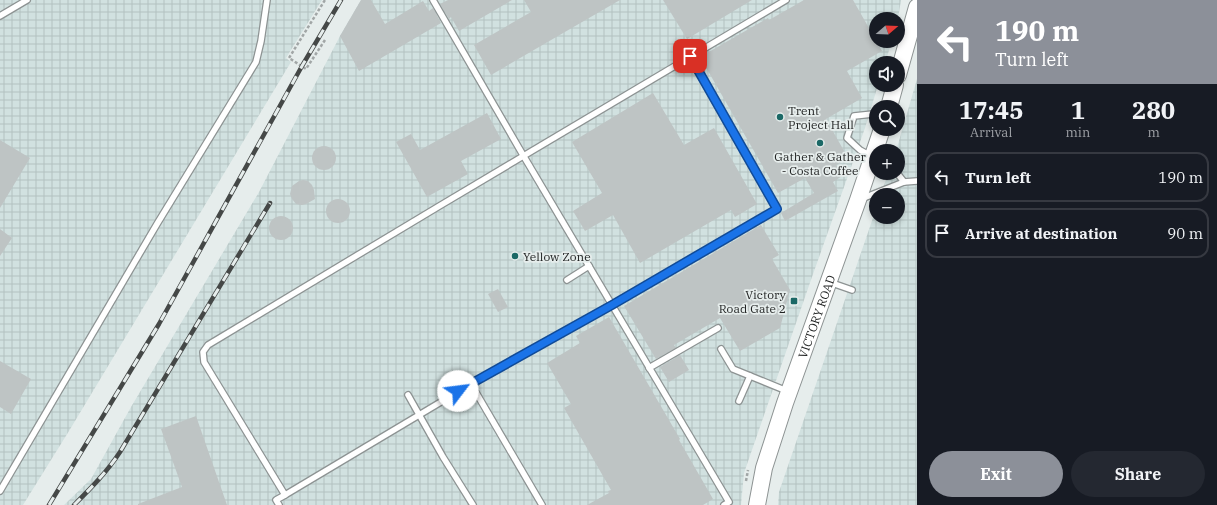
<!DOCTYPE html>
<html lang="en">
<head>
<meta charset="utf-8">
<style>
  :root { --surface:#171b24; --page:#242831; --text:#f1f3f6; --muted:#9ea1a6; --line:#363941; --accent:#8c9099 }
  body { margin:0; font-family:"IBM Plex Serif",serif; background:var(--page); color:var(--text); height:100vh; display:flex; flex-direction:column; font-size:15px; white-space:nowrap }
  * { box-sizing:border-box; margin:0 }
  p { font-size:13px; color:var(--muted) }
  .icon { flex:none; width:22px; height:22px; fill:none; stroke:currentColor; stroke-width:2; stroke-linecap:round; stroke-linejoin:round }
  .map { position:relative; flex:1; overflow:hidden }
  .side { display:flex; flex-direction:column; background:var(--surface); width:300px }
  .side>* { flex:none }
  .guide { background:#8c9099; color:#fff; overflow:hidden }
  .needle { width:26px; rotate:71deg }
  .fabs { position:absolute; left:869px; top:12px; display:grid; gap:8px }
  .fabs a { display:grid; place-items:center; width:36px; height:36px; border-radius:50%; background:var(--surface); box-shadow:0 2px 6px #0003; font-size:20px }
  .pin { position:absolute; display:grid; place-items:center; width:34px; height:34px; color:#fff; margin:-17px; border-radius:8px; box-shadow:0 2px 6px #0006 }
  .me { position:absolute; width:44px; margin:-22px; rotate:60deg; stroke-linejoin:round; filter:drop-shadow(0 0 3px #0008) }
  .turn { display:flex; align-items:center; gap:14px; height:84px; padding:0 12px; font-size:18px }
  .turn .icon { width:52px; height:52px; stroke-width:2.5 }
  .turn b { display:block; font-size:28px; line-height:34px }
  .eta { display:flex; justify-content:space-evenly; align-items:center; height:68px; text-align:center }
  .eta b { font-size:24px; font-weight:700; line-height:28px }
  .button { display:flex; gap:8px; margin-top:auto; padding:8px 12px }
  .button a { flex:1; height:46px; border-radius:24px; background:var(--accent); color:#fff; font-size:16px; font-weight:700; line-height:46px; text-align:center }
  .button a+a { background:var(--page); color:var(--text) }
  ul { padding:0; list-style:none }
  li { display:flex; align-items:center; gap:12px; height:50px; margin:0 8px 6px; padding:0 4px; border:2px solid var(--line); border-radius:12px }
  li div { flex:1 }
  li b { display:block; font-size:15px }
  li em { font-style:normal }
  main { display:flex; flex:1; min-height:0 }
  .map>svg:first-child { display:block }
  .industrial { fill:url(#industrial-grid) }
  .building { fill:#bec4c4 }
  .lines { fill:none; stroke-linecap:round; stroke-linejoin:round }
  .lane-casing { stroke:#8d9393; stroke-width:8 }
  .secondary-casing { stroke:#8d9393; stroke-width:18 }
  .path { stroke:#a1a6a6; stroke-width:2.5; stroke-dasharray:3 2; stroke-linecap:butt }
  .lane { stroke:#fff; stroke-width:5.5 }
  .secondary { stroke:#fff; stroke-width:16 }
  .rail-casing { stroke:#454847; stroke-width:4.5 }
  .rail { stroke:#e6edec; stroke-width:3; stroke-dasharray:9; stroke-linecap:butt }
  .route-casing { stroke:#114b97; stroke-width:10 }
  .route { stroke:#1a73e8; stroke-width:7 }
  .poi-dot { fill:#1b6866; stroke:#e6edec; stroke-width:1.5 }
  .labels { text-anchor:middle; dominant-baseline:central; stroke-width:3.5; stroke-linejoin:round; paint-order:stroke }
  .poi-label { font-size:12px; fill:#1f2121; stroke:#e6edec; text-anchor:start }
  .street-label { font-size:12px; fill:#1f2121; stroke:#e6edec }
</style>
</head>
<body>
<main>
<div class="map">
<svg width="917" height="505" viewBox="0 0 917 505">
  <defs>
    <pattern id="industrial-grid" width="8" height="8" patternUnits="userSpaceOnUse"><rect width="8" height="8" fill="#d1e1e0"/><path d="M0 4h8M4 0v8" fill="none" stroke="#b3c1c0"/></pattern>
  </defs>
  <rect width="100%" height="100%" fill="#e6edec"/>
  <!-- industrial -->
  <g class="industrial">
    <polygon points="0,0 322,0 286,58 291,62 69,431 23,505 0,505"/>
    <polygon points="361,0 901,0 898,19 876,19 876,41 892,41 885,63 876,63 876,85 878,85 865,128 812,277 744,473 741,505 64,505 91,479 131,407 259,192 340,36"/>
    <polygon points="917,79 917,505 778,505 779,492 876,209 876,217 898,217 898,195 881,195 888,173 898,173 898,151 896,151"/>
  </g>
  <!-- building -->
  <g class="building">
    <polygon points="361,0 371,0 385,24 423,1 429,11 433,8 441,23 359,71 340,36"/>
    <polygon points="448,0 512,0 459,31 451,17 449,19 440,4"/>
    <polygon points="524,0 620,0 491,75 474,45 531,12"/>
    <polygon points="663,0 752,0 687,39"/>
    <polygon points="804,0 853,0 882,51 847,71 862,98 826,119 848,158 836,165 842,176 833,182 838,191 785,221 781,213 814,193 805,178 778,193 700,57 768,18 769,20"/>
    <polygon points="653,93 684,145 714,128 757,204 735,217 731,210 640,263 613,215 585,231 573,211 602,193 572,142"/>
    <polygon points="487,113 501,139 461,161 468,174 427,197 396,142 411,134 420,150"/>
    <polygon points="0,140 30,158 0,208"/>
    <circle cx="324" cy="158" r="12"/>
    <polygon points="303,180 308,181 312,185 314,190 315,199 306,204 302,205 296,204 292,199 290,194 292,186 299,181"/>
    <circle cx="338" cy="211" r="12"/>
    <circle cx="281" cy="228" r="12"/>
    <polygon points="761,225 779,255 772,259 790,290 780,328 740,351 720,318 674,345 676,348 656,359 624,306"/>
    <polygon points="0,229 12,238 0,256"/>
    <polygon points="498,289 508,307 498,312 488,294"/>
    <polygon points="609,317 680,439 679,440 713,499 703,505 587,505 609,493 608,491 611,490 564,408 571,404 547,363 580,343 576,336"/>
    <polygon points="680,355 689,370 669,382 660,367"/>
    <polygon points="0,361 31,379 11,414 0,407"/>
    <polygon points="196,416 227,505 138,505 138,504 182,487 161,429"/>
  </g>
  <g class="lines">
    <defs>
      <g id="lane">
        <polyline points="433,0 523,155 729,502 724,505"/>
        <polyline points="0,16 27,0"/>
        <path d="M690,57L777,209L612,305L471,384L285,495L204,362L203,352L208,345C400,229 593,114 786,0"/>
        <polyline points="871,156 860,150 847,138 854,116 873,114 876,114"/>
        <polyline points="897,173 904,182 917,181"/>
        <polyline points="861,199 904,182"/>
        <polyline points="567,280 589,266"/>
        <polyline points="829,282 852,290"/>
        <polyline points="721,349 733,369 787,391"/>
        <polyline points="649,368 718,328"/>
        <polyline points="471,384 542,505"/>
        <polyline points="408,395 443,457 473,505"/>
        <polyline points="739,401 750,376"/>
        <polyline points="0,491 157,224 256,62 261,41 267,0"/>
        <polyline points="279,505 276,500 285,495"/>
      </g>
      <g id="secondary">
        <polyline points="898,75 917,7"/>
        <polyline points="889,107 895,85"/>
        <path id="s1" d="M757,505L764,468L785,403L858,200L882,129"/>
      </g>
    </defs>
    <!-- lane casing -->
    <use href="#lane" class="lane-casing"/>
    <!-- secondary casing -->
    <use href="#secondary" class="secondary-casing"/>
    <!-- path -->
    <g class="path">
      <polyline points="325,40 306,69 289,58 325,0"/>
      <polyline points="746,481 748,470"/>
    </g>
    <!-- lane -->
    <use href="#lane" class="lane"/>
    <!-- secondary -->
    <use href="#secondary" class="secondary"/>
    <defs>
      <g id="rail">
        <polyline points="49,505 159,324 302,66 341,0"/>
        <path d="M74,505C91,488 107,472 120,452L270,203"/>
      </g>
    </defs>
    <!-- rail casing -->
    <use href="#rail" class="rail-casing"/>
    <!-- rail -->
    <use href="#rail" class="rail"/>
  </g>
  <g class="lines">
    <defs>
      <polyline id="route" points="458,391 612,305 777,209 690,56"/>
    </defs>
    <!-- route casing -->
    <use href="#route" class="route-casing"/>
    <!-- route -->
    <use href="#route" class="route"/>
  </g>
  <!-- markers -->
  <g class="poi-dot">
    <circle cx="780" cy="117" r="4"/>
    <circle cx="820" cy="143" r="4"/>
    <circle cx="515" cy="256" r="4"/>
    <rect x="790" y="297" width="8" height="8" rx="2"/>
  </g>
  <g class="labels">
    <!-- poi labels -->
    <g class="poi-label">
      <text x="788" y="110">Trent<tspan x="788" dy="14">Project Hall</tspan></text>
      <text x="820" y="156" text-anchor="middle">Gather &amp; Gather<tspan x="820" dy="14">- Costa Coffee</tspan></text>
      <text x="523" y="256">Yellow Zone</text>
      <text x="786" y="294" text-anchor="end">Victory<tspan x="786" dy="14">Road Gate 2</tspan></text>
    </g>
    <!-- street labels -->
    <g class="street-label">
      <text stroke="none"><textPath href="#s1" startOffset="198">VICTORY ROAD</textPath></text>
    </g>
  </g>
</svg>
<div class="fabs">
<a><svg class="needle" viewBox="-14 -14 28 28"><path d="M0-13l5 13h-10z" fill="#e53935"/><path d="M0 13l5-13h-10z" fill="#9ea1a6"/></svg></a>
<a><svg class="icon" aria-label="sound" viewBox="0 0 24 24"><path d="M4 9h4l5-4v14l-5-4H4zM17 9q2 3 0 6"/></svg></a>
<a><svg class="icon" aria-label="search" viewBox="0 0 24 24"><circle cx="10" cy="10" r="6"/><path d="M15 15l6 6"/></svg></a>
<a>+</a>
<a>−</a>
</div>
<div class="pin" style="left:690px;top:56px;background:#d93025"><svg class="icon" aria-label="arrive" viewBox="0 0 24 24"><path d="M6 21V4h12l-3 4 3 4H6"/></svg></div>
<svg class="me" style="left:458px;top:391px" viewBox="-20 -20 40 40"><circle r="19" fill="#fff"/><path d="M0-13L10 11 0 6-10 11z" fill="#1a73e8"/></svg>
</div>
<section class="side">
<div class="guide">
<div class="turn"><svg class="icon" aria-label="left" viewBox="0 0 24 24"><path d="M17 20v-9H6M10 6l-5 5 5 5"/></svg><div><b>190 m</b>Turn left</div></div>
</div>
<div class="eta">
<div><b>17:45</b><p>Arrival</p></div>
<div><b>1</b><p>min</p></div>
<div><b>280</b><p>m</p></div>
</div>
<ul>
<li><svg class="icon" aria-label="left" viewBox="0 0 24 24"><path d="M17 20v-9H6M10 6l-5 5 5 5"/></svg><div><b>Turn left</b></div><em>190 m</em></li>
<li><svg class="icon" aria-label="arrive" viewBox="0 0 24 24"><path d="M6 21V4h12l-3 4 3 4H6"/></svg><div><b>Arrive at destination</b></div><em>90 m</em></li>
</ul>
<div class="button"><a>Exit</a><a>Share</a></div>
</section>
</main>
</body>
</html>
